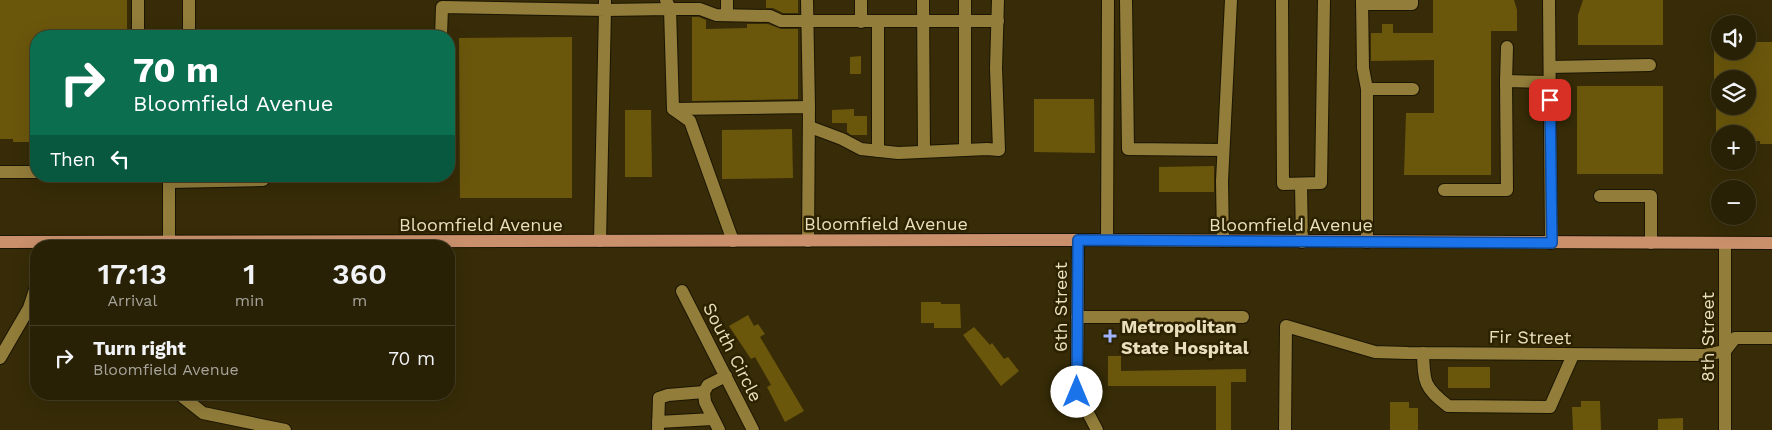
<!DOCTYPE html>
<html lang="en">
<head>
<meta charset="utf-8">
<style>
  :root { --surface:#292105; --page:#31290f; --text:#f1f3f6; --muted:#a5a39a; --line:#453e27 }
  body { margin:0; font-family:"Work Sans",sans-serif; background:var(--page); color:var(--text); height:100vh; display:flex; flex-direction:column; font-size:19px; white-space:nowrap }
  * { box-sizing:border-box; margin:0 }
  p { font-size:16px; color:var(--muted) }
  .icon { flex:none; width:28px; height:28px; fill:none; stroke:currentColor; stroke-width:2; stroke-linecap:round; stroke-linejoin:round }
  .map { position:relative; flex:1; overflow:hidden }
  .drawer { position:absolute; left:30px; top:240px; width:425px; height:160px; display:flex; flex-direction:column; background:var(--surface); border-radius:20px; box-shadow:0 5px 20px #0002,0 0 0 1px var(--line) }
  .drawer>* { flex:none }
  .banner { position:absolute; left:30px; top:30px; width:425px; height:152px; border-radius:20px; box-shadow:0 5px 20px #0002,0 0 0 1px var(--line); background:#0b6e4f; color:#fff; overflow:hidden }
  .buttons { position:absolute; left:1711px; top:15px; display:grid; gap:10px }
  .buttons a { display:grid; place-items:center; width:45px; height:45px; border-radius:50%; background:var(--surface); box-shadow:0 5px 20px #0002,0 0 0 1px var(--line); font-size:25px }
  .pin { position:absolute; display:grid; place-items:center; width:42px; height:42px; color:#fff; margin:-21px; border-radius:10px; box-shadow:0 2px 8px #0006 }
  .me { position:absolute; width:55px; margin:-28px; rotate:0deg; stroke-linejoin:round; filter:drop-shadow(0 0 4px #0008) }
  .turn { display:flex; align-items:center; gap:18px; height:105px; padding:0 20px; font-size:22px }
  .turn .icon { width:65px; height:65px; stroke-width:2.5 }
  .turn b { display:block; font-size:35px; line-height:42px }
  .then { display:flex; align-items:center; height:48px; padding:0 20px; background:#0003; gap:10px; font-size:19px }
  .eta { display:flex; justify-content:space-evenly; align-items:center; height:85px; text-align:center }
  .eta b { font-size:30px; font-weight:600; line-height:35px }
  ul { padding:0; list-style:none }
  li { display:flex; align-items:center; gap:15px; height:65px; padding:0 20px; border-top:1px solid var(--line) }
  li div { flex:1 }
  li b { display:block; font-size:19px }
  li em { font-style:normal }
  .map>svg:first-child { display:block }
  .building { fill:#6b570c }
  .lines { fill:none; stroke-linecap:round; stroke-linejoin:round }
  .minor-casing { stroke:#1b1502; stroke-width:14 }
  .major-casing { stroke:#1b1502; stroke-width:14 }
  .minor { stroke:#927d3a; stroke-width:12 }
  .major { stroke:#c9906b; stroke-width:12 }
  .route-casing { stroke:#114b97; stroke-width:12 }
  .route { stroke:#1a73e8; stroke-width:9 }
  .poi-dot { fill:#a0b3fd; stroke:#2d2200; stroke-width:2 }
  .labels { text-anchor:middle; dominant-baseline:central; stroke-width:5; stroke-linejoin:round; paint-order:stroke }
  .street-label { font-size:18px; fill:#e9dfbe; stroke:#2d2200 }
  .poi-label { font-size:18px; font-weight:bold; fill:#e9dfbe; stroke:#2d2200; text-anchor:start }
</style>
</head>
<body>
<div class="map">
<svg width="1772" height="430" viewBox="0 0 1772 430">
  <rect width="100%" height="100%" fill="#372c07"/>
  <!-- building -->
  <g class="building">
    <polygon points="0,0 127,0 127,36 36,36 36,142 13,142 13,139 0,139"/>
    <polygon points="766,0 798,0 798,13 783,13 773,8 766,8"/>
    <polygon points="1433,0 1514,0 1517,10 1517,31 1491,31 1491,175 1404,175 1406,113 1434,113 1434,60 1371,61 1371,33 1382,33 1382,24 1393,24 1393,33 1433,33"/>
    <polygon points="1583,0 1663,0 1663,45 1578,45 1578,15"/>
    <polygon points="692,17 699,17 706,20 706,29 747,28 747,24 768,24 781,29 798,29 798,99 692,101"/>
    <polygon points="572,37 572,198 460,198 459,38"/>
    <polygon points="1748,42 1772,42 1772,144 1760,144 1760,141 1748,141 1748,134 1716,134 1716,106 1748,106 1748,79 1714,79 1714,51 1748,51"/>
    <polygon points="861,56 861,74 850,74 850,57"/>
    <rect x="1577" y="86" width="86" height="88"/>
    <polygon points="1034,99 1094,99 1095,153 1034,152"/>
    <polygon points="854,109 854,116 867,116 867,135 851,135 847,132 847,123 832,123 832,110"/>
    <polygon points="625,110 651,110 652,177 625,177"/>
    <polygon points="792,129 793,178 722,179 722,130"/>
    <polygon points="1214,166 1214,192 1159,192 1159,167"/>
    <polygon points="921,302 941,302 941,304 960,304 961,328 934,328 934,323 921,323"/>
    <polygon points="748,315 754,326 758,324 765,334 760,337 804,411 785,422 767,387 771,385 755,357 751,359 729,326"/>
    <polygon points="974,327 990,345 992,343 1004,359 1008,357 1019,371 1001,386 963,335"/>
    <polygon points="1108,356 1121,356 1121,371 1246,369 1246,382 1231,382 1231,430 1216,430 1216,386 1108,386"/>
    <rect x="1448" y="367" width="42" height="21"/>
    <polygon points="1581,401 1600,401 1601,430 1573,430 1572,407 1581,407"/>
    <polygon points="1390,402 1409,402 1409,408 1418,408 1418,430 1390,430"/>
    <polygon points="1683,418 1683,430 1658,430 1658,419"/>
  </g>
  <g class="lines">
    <defs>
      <g id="minor">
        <polyline points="138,0 138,36"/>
        <polyline points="189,0 189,36"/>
        <polyline points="605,0 605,10 670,9 673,109 690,121 733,241"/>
        <polyline points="666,0 670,9 700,9 716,15 770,16 781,21 998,21"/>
        <polyline points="727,0 727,15"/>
        <polyline points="807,0 809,107"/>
        <polyline points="861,0 861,22"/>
        <polyline points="923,0 924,151"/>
        <polyline points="965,0 965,150"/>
        <polyline points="1126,0 1128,149 1223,150"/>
        <polyline points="1282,0 1283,184 1321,183 1324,0"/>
        <polyline points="1362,0 1363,68 1367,89"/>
        <polyline points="1549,0 1551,243"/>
        <polyline points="1362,4 1412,4 1412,0"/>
        <polyline points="878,22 878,151"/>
        <polyline points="441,36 442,7 605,10 600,241"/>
        <polyline points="1550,67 1650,65"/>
        <polyline points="1506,81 1507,47"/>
        <polyline points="673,109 809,107 808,241"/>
        <polyline points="810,127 842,139 861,149 898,153 987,149 999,150 996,68 998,0"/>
        <polyline points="0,172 36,172"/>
        <polyline points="169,176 169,242"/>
        <polyline points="169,182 263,180 263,176"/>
        <polyline points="1301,184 1302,242"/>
        <polyline points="1444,190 1507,190 1506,81 1550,82"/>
        <polyline points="1600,196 1651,196 1651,243"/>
        <polyline points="1078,240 1077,392 1097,430"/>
        <polyline points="1107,240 1108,0"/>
        <polyline points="1223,241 1222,181 1231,0"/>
        <polyline points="1367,242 1367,89 1413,89"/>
        <polyline points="1725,244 1725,430"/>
        <polyline points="682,291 753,430"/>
        <polyline points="1077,317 1243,317"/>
        <path d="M1423,353C1424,383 1424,387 1448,406L1550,407L1573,355"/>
        <polyline points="0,358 29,308 36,287"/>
        <polyline points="179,394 203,413 285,430"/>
        <polyline points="658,422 713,419"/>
        <polyline points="658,430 659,398 668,395 704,392"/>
        <polyline points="719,430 705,402 704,392 708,385 726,376"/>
        <polyline points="1285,430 1286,326 1375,352 1408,353 1705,355 1725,351 1735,338 1772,338"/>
      </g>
      <polyline id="major" points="0,242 1078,240 1772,243"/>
    </defs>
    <!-- minor casing -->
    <use href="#minor" class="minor-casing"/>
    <!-- major casing -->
    <use href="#major" class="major-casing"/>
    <!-- minor -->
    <use href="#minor" class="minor"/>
    <!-- major -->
    <use href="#major" class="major"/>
  </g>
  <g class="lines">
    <defs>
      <polyline id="route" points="1077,392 1078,240 1552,243 1550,100"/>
    </defs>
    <!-- route casing -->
    <use href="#route" class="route-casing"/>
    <!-- route -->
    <use href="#route" class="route"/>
  </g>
  <!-- markers -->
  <path class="poi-dot" d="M1107.5 328.5h5v5h5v5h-5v5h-5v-5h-5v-5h5z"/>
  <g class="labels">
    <!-- street labels -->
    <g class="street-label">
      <text x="886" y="223">Bloomfield Avenue</text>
      <text x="481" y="224">Bloomfield Avenue</text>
      <text x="1291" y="224">Bloomfield Avenue</text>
      <text transform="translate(1060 307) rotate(-90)">6th Street</text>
      <text transform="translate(1530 337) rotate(1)">Fir Street</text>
      <text transform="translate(1707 337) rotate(-90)">8th Street</text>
      <text transform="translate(733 352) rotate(63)">South Circle</text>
    </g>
    <!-- poi labels -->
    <g class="poi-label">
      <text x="1121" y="326">Metropolitan<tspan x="1121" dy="21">State Hospital</tspan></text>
    </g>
  </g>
</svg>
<div class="buttons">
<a><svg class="icon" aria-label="sound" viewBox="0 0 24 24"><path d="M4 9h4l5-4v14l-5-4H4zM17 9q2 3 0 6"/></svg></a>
<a><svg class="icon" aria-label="layers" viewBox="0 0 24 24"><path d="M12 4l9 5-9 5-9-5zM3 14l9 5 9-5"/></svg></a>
<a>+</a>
<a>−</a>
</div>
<div class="pin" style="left:1550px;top:100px;background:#d93025"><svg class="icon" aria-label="arrive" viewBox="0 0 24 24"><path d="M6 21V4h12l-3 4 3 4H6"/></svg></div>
<svg class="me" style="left:1077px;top:392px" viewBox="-20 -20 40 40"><circle r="19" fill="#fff"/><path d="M0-13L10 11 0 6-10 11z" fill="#1a73e8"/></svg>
<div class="banner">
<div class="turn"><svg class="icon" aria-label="right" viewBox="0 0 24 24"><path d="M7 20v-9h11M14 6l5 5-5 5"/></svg><div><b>70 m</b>Bloomfield Avenue</div></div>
<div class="then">Then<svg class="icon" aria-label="left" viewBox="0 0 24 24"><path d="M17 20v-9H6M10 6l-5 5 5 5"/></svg></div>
</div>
<section class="drawer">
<div class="eta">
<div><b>17:13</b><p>Arrival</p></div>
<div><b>1</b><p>min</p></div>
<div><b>360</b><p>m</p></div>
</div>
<ul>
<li><svg class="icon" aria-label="right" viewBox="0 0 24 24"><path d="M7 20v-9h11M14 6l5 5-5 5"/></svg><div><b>Turn right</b><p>Bloomfield Avenue</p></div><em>70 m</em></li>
</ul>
</section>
</div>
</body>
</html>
